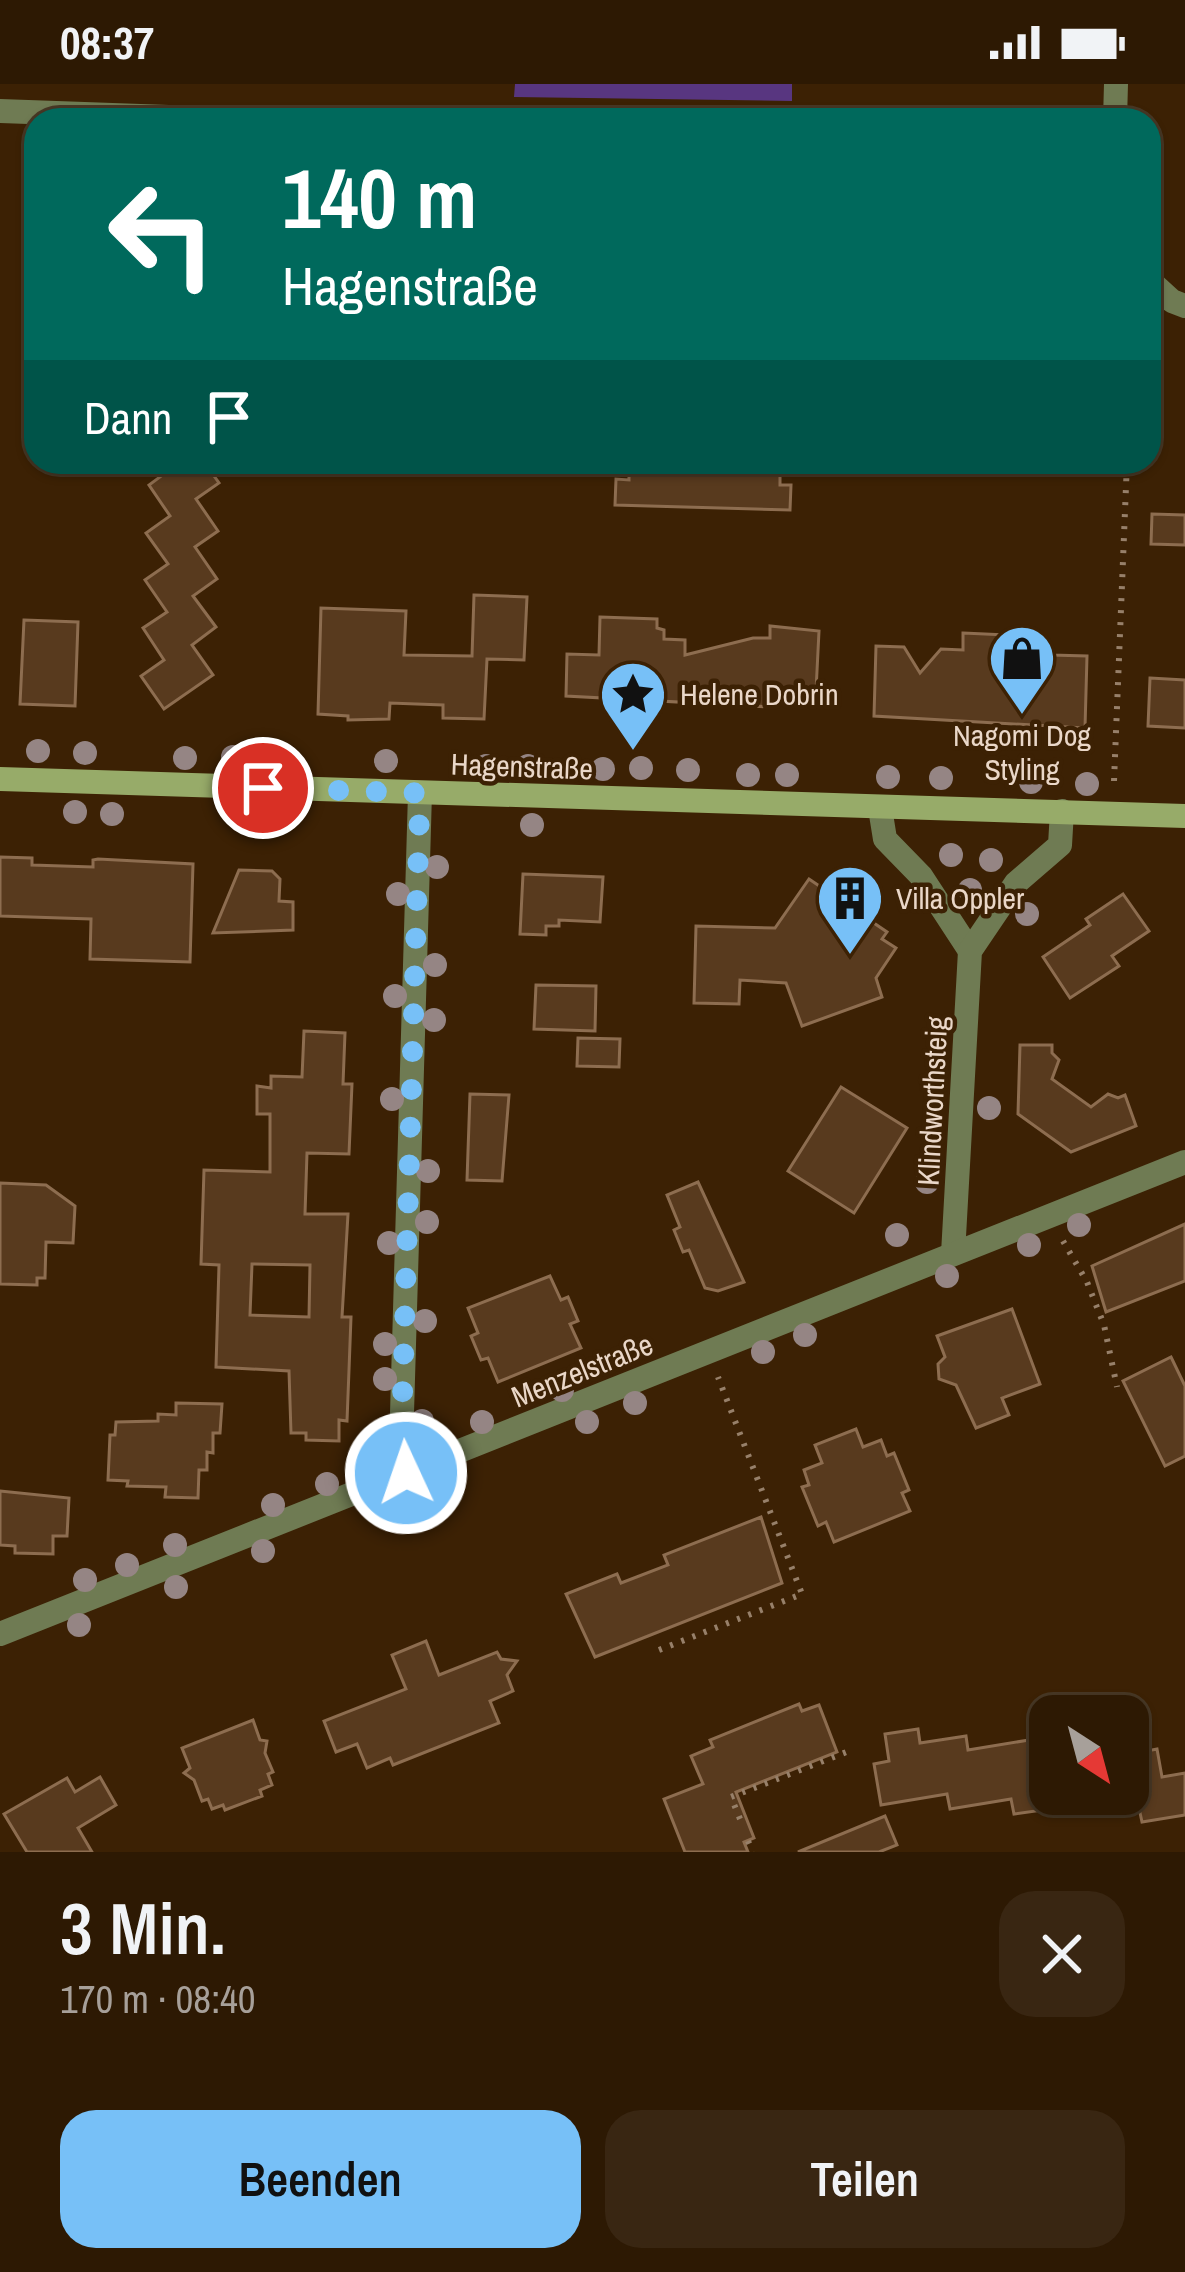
<!DOCTYPE html>
<html lang="de">
<head>
<meta charset="utf-8">
<style>
  :root { --surface:#2d1903; --page:#392612; --text:#f1f3f6; --muted:#a7a09a; --line:#483825; --accent:#77c0f7 }
  body { margin:0; font-family:"Archivo Narrow",sans-serif; background:var(--page); color:var(--text); height:100vh; display:flex; flex-direction:column; font-size:45px; white-space:nowrap }
  * { box-sizing:border-box; margin:0 }
  p { font-size:39px; color:var(--muted) }
  .icon { flex:none; width:66px; height:66px; fill:none; stroke:currentColor; stroke-width:2; stroke-linecap:round; stroke-linejoin:round }
  .map { position:relative; height:1768px; overflow:hidden }
  .sheet { display:flex; flex-direction:column; background:var(--surface); flex:1 }
  .sheet>* { flex:none }
  .guide { position:absolute; left:24px; top:24px; width:1137px; height:366px; border-radius:36px; box-shadow:0 3px 9px #0004,0 0 0 3px var(--line); background:#00695c; color:#fff; overflow:hidden }
  .needle { width:78px; rotate:144deg }
  .buttons { position:absolute; left:1029px; top:1611px; display:grid; gap:24px }
  .buttons a { display:grid; place-items:center; width:120px; height:120px; border-radius:24px; background:var(--surface); box-shadow:0 3px 9px #0004,0 0 0 3px var(--line); font-size:60px }
  .pin { position:absolute; display:grid; place-items:center; width:102px; height:102px; color:#fff; margin:-51px; border:6px solid #fff; border-radius:50%; box-shadow:0 3px 12px #0007 }
  .me { position:absolute; width:132px; margin:-66px; rotate:357deg; stroke-linejoin:round; filter:drop-shadow(0 0 9px #0008) }
  .turn { display:flex; align-items:center; gap:42px; height:252px; padding:0 60px; font-size:54px }
  .turn .icon { width:156px; height:156px; stroke-width:2.5 }
  .turn b { display:block; font-size:84px; line-height:102px }
  .then { display:flex; align-items:center; height:114px; padding:0 60px; background:#0003; gap:24px; font-size:45px }
  .round { display:grid; place-items:center; flex:none; width:126px; height:126px; border-radius:36px; background:var(--page) }
  .overview { display:flex; align-items:center; justify-content:space-between; height:204px; padding:0 60px }
  h1 { font-size:72px; font-weight:600; line-height:90px }
  .primary-button { display:flex; gap:24px; margin-top:auto; padding:24px 60px }
  .primary-button a { flex:1; height:138px; border-radius:36px; background:var(--accent); color:#111; font-size:48px; font-weight:600; line-height:138px; text-align:center }
  .primary-button a+a { background:var(--page); color:var(--text) }
  .status { display:flex; justify-content:space-between; align-items:center; height:84px; padding:0 60px; background:var(--surface); direction:ltr }
  .status svg { height:33px; fill:currentColor }
  .map>svg:first-child { display:block }
  .green { fill:#583680 }
  .building { fill:#583a1e; stroke:#8d6d50; stroke-width:3; fill-rule:evenodd }
  .lines { fill:none; stroke-linecap:round; stroke-linejoin:round }
  .path { stroke:#97806a; stroke-width:6; stroke-dasharray:3 9; stroke-linecap:butt }
  .minor { stroke:#6f7b53; stroke-width:24 }
  .secondary { stroke:#97ab69; stroke-width:24 }
  .tree { fill:#958584 }
  .route { stroke:#77c0f7; stroke-width:21; stroke-dasharray:0 37.8 }
  .labels { text-anchor:middle; dominant-baseline:central; stroke-width:9; stroke-linejoin:round; paint-order:stroke }
  .poi-label { font-size:30px; fill:#ead7c8; stroke:#3c2104; text-anchor:start }
  .street-label { font-size:30px; fill:#ead7c8; stroke:#3c2104 }
</style>
</head>
<body>
<div class="status"><b>08:37</b><svg viewBox="0 0 49 12"><path d="M0 12V9h3v3zM5 12V6h3v6zM10 12V3h3v9zM15 12V0h3v12zM26 1h20v11H26zM47 4h2v5h-2z"/></svg></div>
<div class="map">
<svg width="1185" height="1768" viewBox="0 0 1185 1768">
  <rect width="100%" height="100%" fill="#3c2104"/>
  <!-- green -->
  <polygon class="green" points="515,0 792,0 792,17 514,13"/>
  <!-- building -->
  <g class="building">
    <polygon points="180,378 204,378 219,399 196,415 218,447 195,463 217,495 193,512 216,543 192,561 213,591 164,625 141,592 164,576 143,544 167,528 145,496 168,480 146,449 170,432 149,401"/>
    <polygon points="629,378 780,378 780,401 791,401 790,426 615,421 616,395 629,396"/>
    <polygon points="1152,430 1185,431 1185,461 1151,460"/>
    <polygon points="474,511 527,513 524,576 487,575 484,635 443,634 443,621 390,619 389,635 348,636 348,632 318,630 321,524 406,527 404,571 472,572"/>
    <polygon points="600,533 657,535 657,544 664,546 664,555 685,556 685,571 753,554 770,554 770,542 819,547 816,607 784,606 784,613 771,612 771,623 566,612 567,570 599,571"/>
    <polygon points="24,536 78,538 75,622 20,620"/>
    <polygon points="963,549 1030,552 1030,558 1051,571 1087,572 1085,644 874,632 876,562 904,563 920,589 941,565 963,566"/>
    <polygon points="1150,594 1185,596 1185,644 1148,642"/>
    <polygon points="0,773 32,774 32,781 93,783 93,776 98,775 193,780 190,878 90,875 91,835 0,832"/>
    <polygon points="239,786 272,787 280,795 279,817 293,818 293,846 213,849"/>
    <polygon points="523,790 603,793 600,838 559,836 559,842 546,842 546,851 520,850"/>
    <polygon points="809,795 887,848 882,855 896,864 876,894 882,913 802,942 786,899 740,896 739,920 694,919 696,842 775,844"/>
    <polygon points="1123,810 1149,847 1112,872 1119,882 1070,914 1043,873 1090,841 1086,835"/>
    <polygon points="536,901 596,902 595,947 534,945"/>
    <path d="M304,947L345,949L343,1000H352L349,1070L307,1069L305,1130H348L342,1233H351L349,1286L347,1337L339,1336V1357L306,1356V1349H291L289,1287L216,1283L219,1181L201,1180L204,1086L270,1088V1030H257V1002L271,1004V992L302,993ZM252,1180L310,1181L309,1233L250,1231Z"/>
    <polygon points="578,954 620,955 619,983 577,982"/>
    <polygon points="1020,961 1052,961 1052,969 1059,976 1052,995 1091,1023 1108,1010 1118,1014 1125,1011 1136,1042 1071,1068 1018,1030"/>
    <polygon points="841,1003 907,1044 854,1129 788,1087"/>
    <polygon points="470,1010 509,1011 502,1097 467,1096"/>
    <polygon points="698,1098 744,1198 718,1207 705,1204 689,1166 683,1168 674,1146 680,1143 667,1111"/>
    <polygon points="0,1099 46,1101 75,1122 73,1159 46,1158 45,1194 37,1194 37,1201 0,1200"/>
    <polygon points="1185,1140 1185,1197 1106,1228 1092,1182"/>
    <polygon points="550,1192 561,1216 568,1213 578,1237 570,1240 581,1264 498,1298 488,1274 481,1276 471,1252 478,1249 468,1224"/>
    <polygon points="1012,1225 1040,1300 1002,1314 1009,1331 976,1344 956,1301 939,1295 938,1280 945,1273 937,1252"/>
    <polygon points="1171,1273 1185,1302 1185,1372 1165,1382 1123,1297"/>
    <polygon points="176,1319 222,1320 220,1349 213,1349 213,1369 207,1368 207,1386 199,1386 198,1414 165,1413 166,1403 127,1402 128,1397 108,1396 110,1351 115,1351 116,1338 158,1337 158,1330 176,1331"/>
    <polygon points="856,1345 863,1363 881,1356 887,1372 894,1369 909,1406 902,1409 910,1427 834,1458 826,1438 818,1442 802,1403 809,1401 804,1386 822,1379 815,1361"/>
    <polygon points="0,1407 69,1414 67,1452 53,1452 53,1470 15,1469 15,1462 0,1461"/>
    <polygon points="761,1433 782,1499 595,1573 566,1510 617,1490 621,1499 668,1481 664,1471"/>
    <polygon points="426,1557 439,1591 497,1568 501,1575 517,1577 507,1591 513,1607 490,1617 499,1639 393,1681 390,1674 367,1684 357,1660 336,1668 324,1637 406,1605 392,1571"/>
    <polygon points="799,1620 802,1627 819,1621 837,1668 736,1708 754,1754 744,1758 748,1768 685,1768 664,1715 703,1700 691,1672 713,1663 710,1656"/>
    <polygon points="253,1636 260,1656 267,1657 265,1669 273,1688 268,1690 272,1701 260,1706 262,1712 225,1726 223,1721 212,1725 208,1715 202,1717 194,1696 184,1689 190,1684 182,1664"/>
    <polygon points="918,1645 920,1659 966,1652 968,1666 1029,1656 1034,1685 1050,1682 1050,1725 1014,1730 1011,1715 950,1725 947,1710 881,1721 874,1680 889,1677 885,1650"/>
    <polygon points="1157,1665 1162,1693 1185,1689 1185,1731 1142,1738 1139,1724 1128,1726 1131,1670"/>
    <polygon points="100,1693 116,1721 78,1744 92,1768 27,1768 4,1730 67,1694 75,1708"/>
    <polygon points="885,1732 897,1761 879,1768 798,1768"/>
  </g>
  <g class="lines">
    <!-- path -->
    <g class="path">
      <polyline points="1114,697 1127,378"/>
      <polyline points="1063,1157 1087,1198 1104,1241 1117,1303"/>
      <polyline points="659,1566 802,1510 718,1293"/>
      <polyline points="740,1735 731,1713 849,1667"/>
      <polyline points="748,1757 753,1768"/>
    </g>
    <!-- minor -->
    <g class="minor">
      <polyline points="0,27 253,36"/>
      <polyline points="1115,36 1116,0"/>
      <polyline points="1149,196 1172,217 1185,222"/>
      <polyline points="880,724 885,755 921,792 970,867"/>
      <polyline points="953,1170 970,867 1016,799 1060,761 1062,727"/>
      <polyline points="406,1389 401,1364 420,709"/>
      <polyline points="0,1550 1185,1078"/>
    </g>
    <!-- secondary -->
    <polyline class="secondary" points="0,695 1185,732"/>
  </g>
  <!-- trees -->
  <g class="tree">
    <circle cx="38" cy="667" r="12"/>
    <circle cx="85" cy="669" r="12"/>
    <circle cx="233" cy="673" r="12"/>
    <circle cx="185" cy="674" r="12"/>
    <circle cx="285" cy="675" r="12"/>
    <circle cx="386" cy="677" r="12"/>
    <circle cx="486" cy="682" r="12"/>
    <circle cx="528" cy="682" r="12"/>
    <circle cx="641" cy="684" r="12"/>
    <circle cx="603" cy="685" r="12"/>
    <circle cx="688" cy="686" r="12"/>
    <circle cx="748" cy="691" r="12"/>
    <circle cx="787" cy="691" r="12"/>
    <circle cx="888" cy="693" r="12"/>
    <circle cx="941" cy="694" r="12"/>
    <circle cx="1031" cy="698" r="12"/>
    <circle cx="1087" cy="700" r="12"/>
    <circle cx="75" cy="728" r="12"/>
    <circle cx="112" cy="730" r="12"/>
    <circle cx="260" cy="733" r="12"/>
    <circle cx="532" cy="741" r="12"/>
    <circle cx="951" cy="771" r="12"/>
    <circle cx="991" cy="776" r="12"/>
    <circle cx="437" cy="783" r="12"/>
    <circle cx="970" cy="806" r="12"/>
    <circle cx="398" cy="810" r="12"/>
    <circle cx="1027" cy="830" r="12"/>
    <circle cx="435" cy="881" r="12"/>
    <circle cx="395" cy="912" r="12"/>
    <circle cx="434" cy="936" r="12"/>
    <circle cx="392" cy="1015" r="12"/>
    <circle cx="989" cy="1024" r="12"/>
    <circle cx="428" cy="1087" r="12"/>
    <circle cx="927" cy="1098" r="12"/>
    <circle cx="427" cy="1138" r="12"/>
    <circle cx="1079" cy="1141" r="12"/>
    <circle cx="897" cy="1151" r="12"/>
    <circle cx="389" cy="1159" r="12"/>
    <circle cx="1029" cy="1161" r="12"/>
    <circle cx="947" cy="1192" r="12"/>
    <circle cx="425" cy="1237" r="12"/>
    <circle cx="805" cy="1251" r="12"/>
    <circle cx="385" cy="1260" r="12"/>
    <circle cx="763" cy="1268" r="12"/>
    <circle cx="385" cy="1295" r="12"/>
    <circle cx="562" cy="1306" r="12"/>
    <circle cx="635" cy="1319" r="12"/>
    <circle cx="422" cy="1337" r="12"/>
    <circle cx="482" cy="1338" r="12"/>
    <circle cx="587" cy="1338" r="12"/>
    <circle cx="327" cy="1400" r="12"/>
    <circle cx="273" cy="1421" r="12"/>
    <circle cx="175" cy="1461" r="12"/>
    <circle cx="263" cy="1467" r="12"/>
    <circle cx="127" cy="1481" r="12"/>
    <circle cx="85" cy="1496" r="12"/>
    <circle cx="176" cy="1503" r="12"/>
    <circle cx="79" cy="1541" r="12"/>
  </g>
  <g class="lines">
    <!-- route -->
    <polyline class="route" points="263,704 420,709 401,1364 406,1389"/>
  </g>
  <!-- icons -->
  <defs>
    <symbol id="shop-pin" viewBox="-11 -11 22 30"><path d="M0 17L-7.5 6A9.5 9.5 0 1 1 7.5 6Z" fill="#77c0f7" stroke="#3c2104"/><path d="M-5-2.5h2.3a2.7 3.5 0 0 1 5.4 0H5L5.5 6h-11ZM-1.5-2.5h3a1.5 2.3 0 0 0-3 0Z" fill="#111"/></symbol>
    <symbol id="sight-pin" viewBox="-11 -11 22 30"><path d="M0 17L-7.5 6A9.5 9.5 0 1 1 7.5 6Z" fill="#77c0f7" stroke="#3c2104"/><path d="M0-6L1.8-2.2L6-1.7L2.9 1.2L3.7 5.4L0 3.3L-3.7 5.4L-2.9 1.2L-6-1.7L-1.8-2.2Z" fill="#111"/></symbol>
    <symbol id="building-pin" viewBox="-11 -11 22 30"><path d="M0 17L-7.5 6A9.5 9.5 0 1 1 7.5 6Z" fill="#77c0f7" stroke="#3c2104"/><path d="M-4-6H4V6H1V3H-1V6H-4ZM-2.5-4.3h1.7v1.8h-1.7ZM.8-4.3h1.7v1.8H.8ZM-2.5-1h1.7V.8h-1.7ZM.8-1h1.7V.8H.8Z" fill="#111"/></symbol>
  </defs>
  <g fill-rule="evenodd">
    <use href="#shop-pin" x="984" y="536" width="76" height="104"/>
    <use href="#sight-pin" x="595" y="572" width="76" height="104"/>
    <use href="#building-pin" x="812" y="776" width="76" height="104"/>
  </g>
  <g class="labels">
    <!-- poi labels -->
    <g class="poi-label">
      <text x="680" y="610">Helene Dobrin</text>
      <text x="1022" y="651" text-anchor="middle">Nagomi Dog<tspan x="1022" dy="34">Styling</tspan></text>
      <text x="896" y="814">Villa Oppler</text>
    </g>
    <!-- street labels -->
    <g class="street-label">
      <text transform="translate(522 682) rotate(2)">Hagenstraße</text>
      <text transform="translate(932 1017) rotate(-87)">Klindworthsteig</text>
      <text transform="translate(582 1286) rotate(-22)">Menzelstraße</text>
    </g>
  </g>
</svg>
<div class="buttons">
<a><svg class="needle" viewBox="-14 -14 28 28"><path d="M0-13l5 13h-10z" fill="#e53935"/><path d="M0 13l5-13h-10z" fill="#a7a09a"/></svg></a>
</div>
<div class="pin" style="left:263px;top:704px;background:#d93025"><svg class="icon" aria-label="arrive" viewBox="0 0 24 24"><path d="M6 21V4h12l-3 4 3 4H6"/></svg></div>
<svg class="me" style="left:406px;top:1389px" viewBox="-20 -20 40 40"><circle r="17" fill="#77c0f7" stroke="#fff" stroke-width="3"/><path d="M0-11L8 9 0 5-8 9z" fill="#fff"/></svg>
<div class="guide">
<div class="turn"><svg class="icon" aria-label="left" viewBox="0 0 24 24"><path d="M17 20v-9H6M10 6l-5 5 5 5"/></svg><div><b>140 m</b>Hagenstraße</div></div>
<div class="then">Dann<svg class="icon" aria-label="arrive" viewBox="0 0 24 24"><path d="M6 21V4h12l-3 4 3 4H6"/></svg></div>
</div>
</div>
<section class="sheet">
<div class="overview"><div><h1>3 Min.</h1><p>170 m · 08:40</p></div><a class="round"><svg class="icon" aria-label="close" viewBox="0 0 24 24"><path d="M6 6l12 12M18 6L6 18"/></svg></a></div>
<div class="primary-button"><a>Beenden</a><a>Teilen</a></div>
</section>
</body>
</html>
